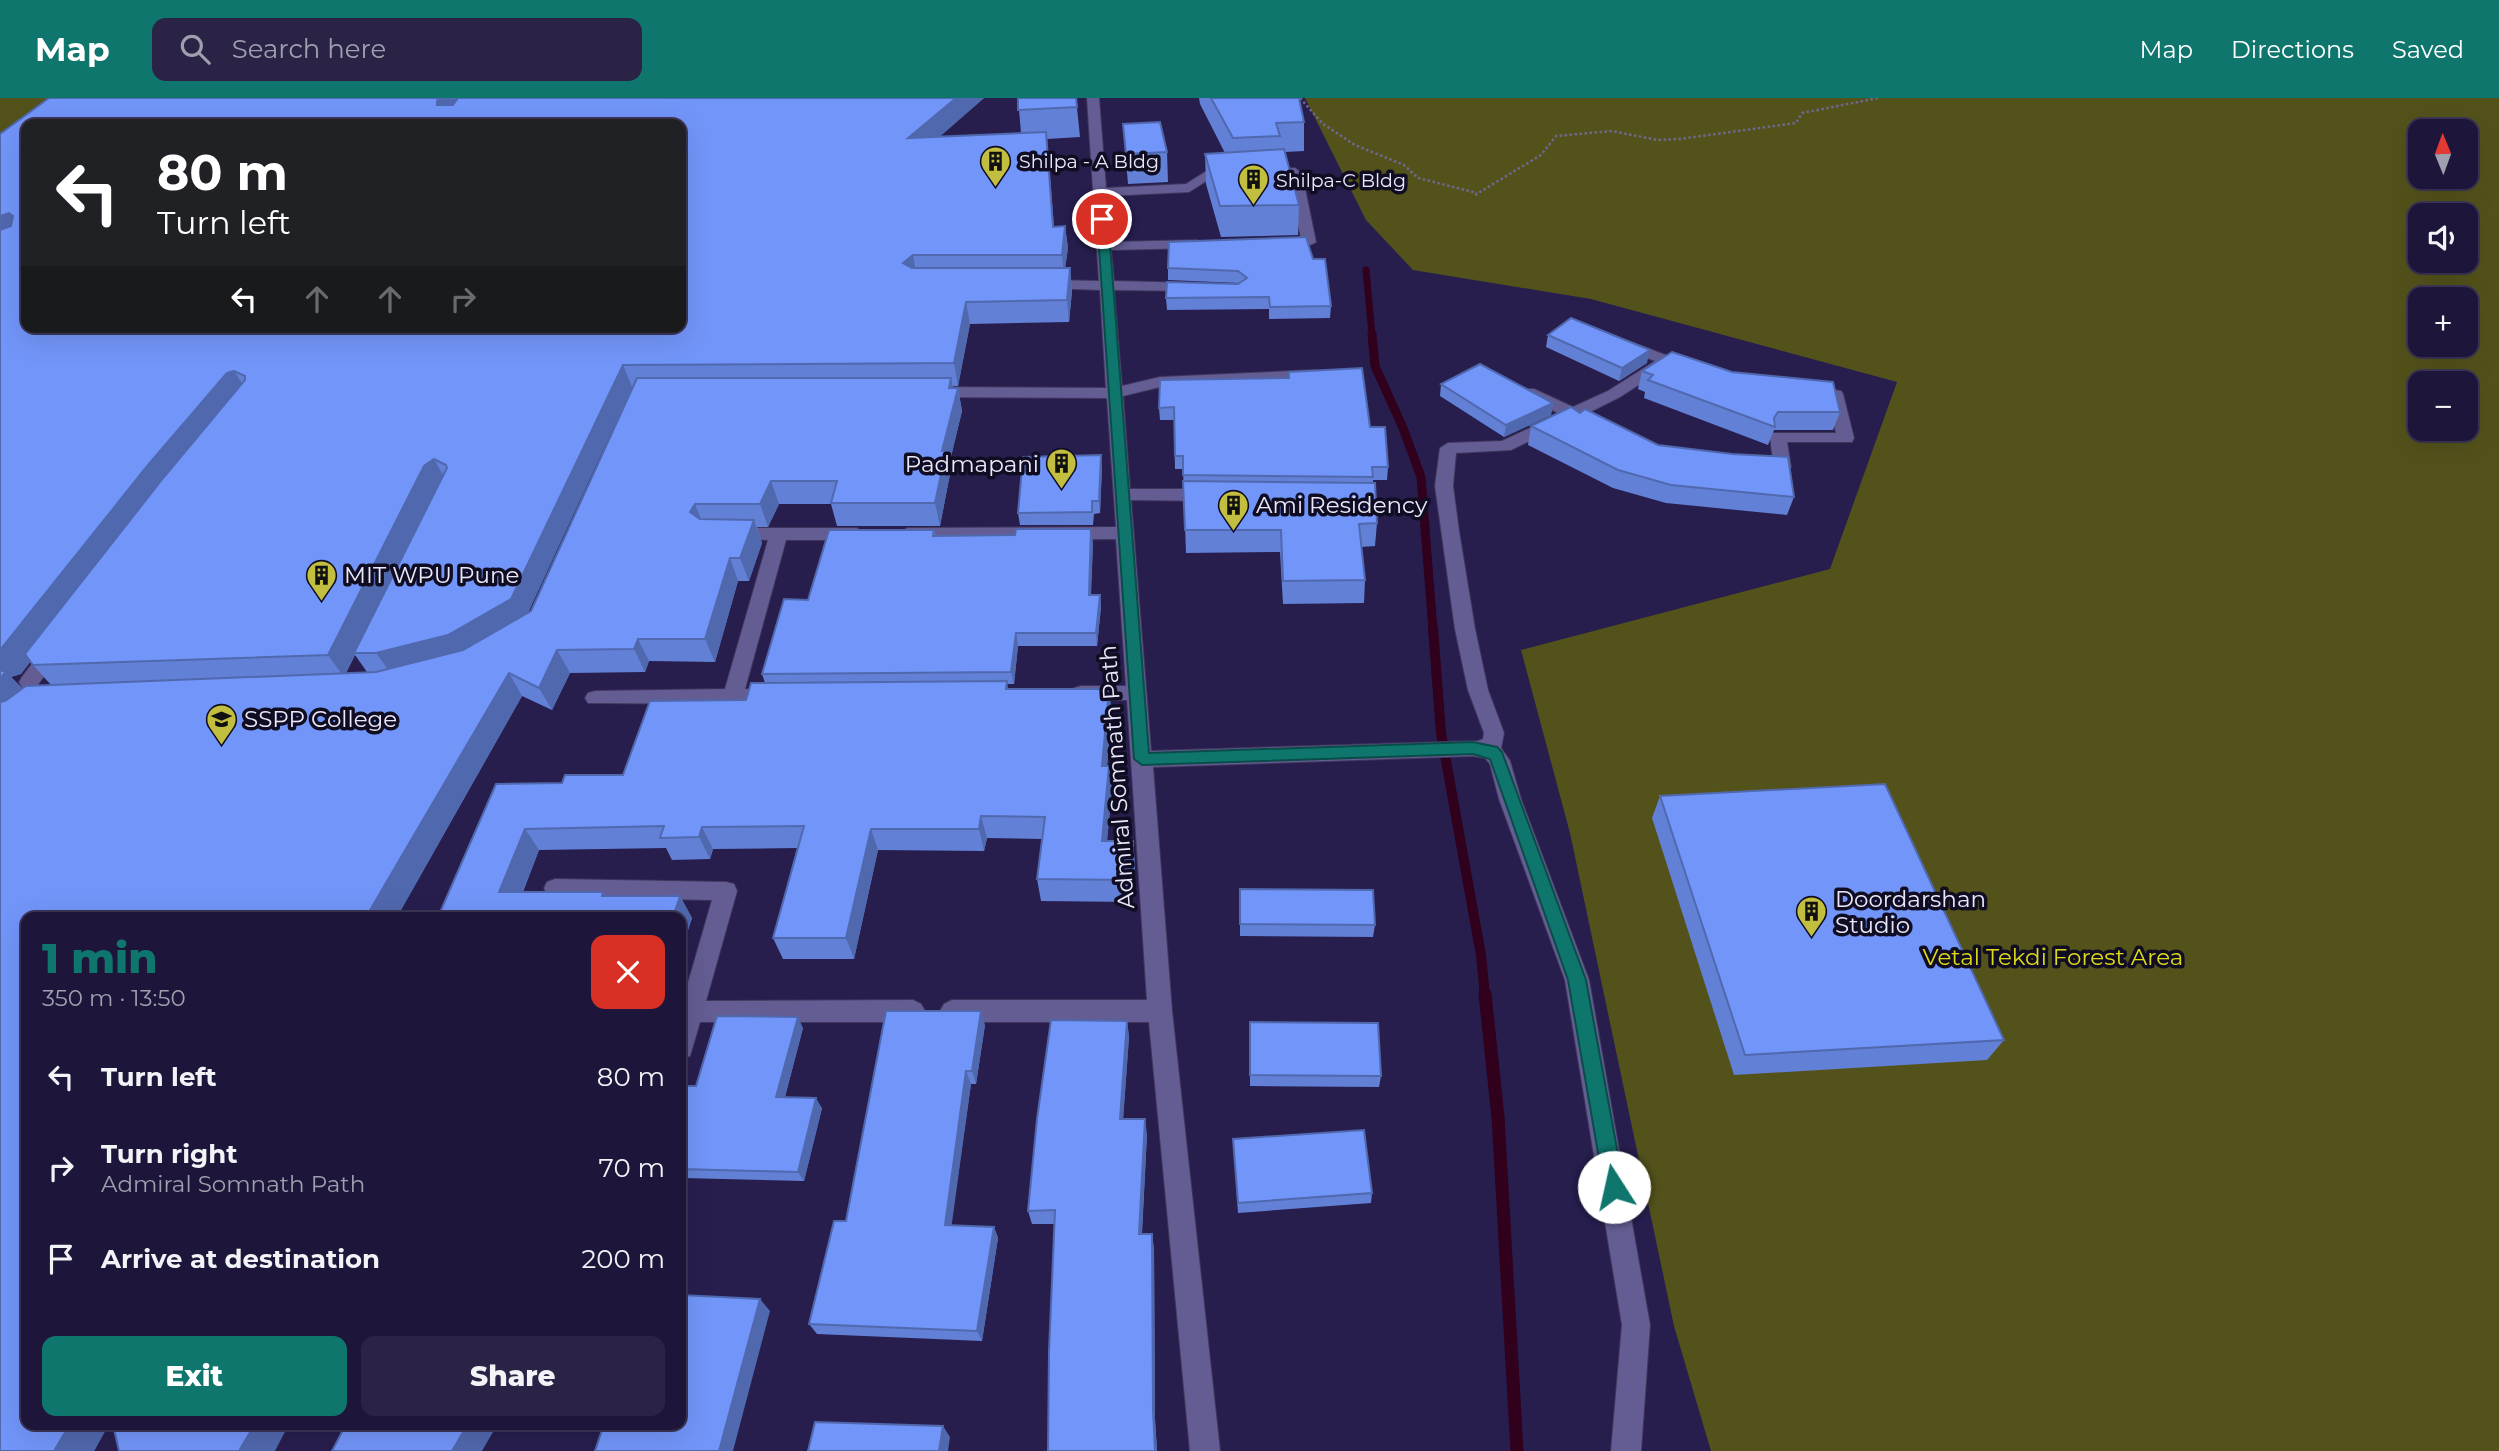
<!DOCTYPE html>
<html lang="en">
<head>
<meta charset="utf-8">
<style>
  :root { --surface:#1d163a; --page:#2a2345; --text:#f1f3f6; --muted:#a09faf; --line:#3b3554; --accent:#0f766e }
  body { margin:0; font-family:Montserrat,sans-serif; background:var(--page); color:var(--text); height:100vh; display:flex; flex-direction:column; font-size:26px; white-space:nowrap }
  * { box-sizing:border-box; margin:0 }
  p { font-size:23px; color:var(--muted) }
  .icon { flex:none; width:38px; height:38px; fill:none; stroke:currentColor; stroke-width:2; stroke-linecap:round; stroke-linejoin:round }
  .map { position:relative; flex:1; overflow:hidden }
  .drawer { position:absolute; left:21px; top:814px; width:665px; height:518px; display:flex; flex-direction:column; background:var(--surface); border-radius:14px; box-shadow:0 7px 28px #0002,0 0 0 2px var(--line) }
  .drawer>* { flex:none }
  .guide { position:absolute; left:21px; top:21px; width:665px; height:214px; border-radius:14px; box-shadow:0 7px 28px #0002,0 0 0 2px var(--line); background:#202124; color:#fff; overflow:hidden }
  .needle { width:46px; rotate:359deg }
  .controls { position:absolute; left:2408px; top:21px; display:grid; gap:14px }
  .controls a { display:grid; place-items:center; width:70px; height:70px; border-radius:14px; background:var(--surface); box-shadow:0 7px 28px #0002,0 0 0 2px var(--line); font-size:35px }
  .pin { position:absolute; display:grid; place-items:center; width:60px; height:60px; color:#fff; margin:-30px; border:4px solid #fff; border-radius:50%; box-shadow:0 2px 7px #0007 }
  .me { position:absolute; width:77px; margin:-38px; rotate:350deg; stroke-linejoin:round; filter:drop-shadow(0 0 5px #0008) }
  .turn { display:flex; align-items:center; gap:24px; height:147px; padding:0 21px; font-size:32px }
  .turn .icon { width:91px; height:91px; stroke-width:2.5 }
  .turn b { display:block; font-size:49px; line-height:60px }
  .lanes { display:flex; align-items:center; height:66px; padding:0 21px; background:#0003; justify-content:center; gap:35px; direction:ltr }
  .lanes .off { opacity:.35 }
  .round { display:grid; place-items:center; flex:none; width:74px; height:74px; border-radius:14px; background:var(--page) }
  .overview { display:flex; align-items:center; justify-content:space-between; height:119px; padding:0 21px }
  h1 { font-size:42px; font-weight:800; line-height:52px; color:var(--accent) }
  .primary-button { display:flex; gap:14px; margin-top:auto; padding:14px 21px }
  .primary-button a { flex:1; height:80px; border-radius:14px; background:var(--accent); color:#fff; font-size:28px; font-weight:800; line-height:80px; text-align:center }
  .primary-button a+a { background:var(--page); color:var(--text) }
  ul { padding:0; list-style:none }
  li { display:flex; align-items:center; gap:21px; height:91px; padding:0 21px }
  li div { flex:1 }
  li b { display:block; font-size:26px }
  li em { font-style:normal }
  header { display:flex; align-items:center; gap:42px; box-sizing:border-box; height:98px; padding:0 35px; background:var(--accent); color:#fff }
  header strong { font-size:33px }
  nav { display:flex; gap:38px; margin-inline-start:auto; font-size:24px }
  .search { width:490px; height:63px; background:var(--page); display:flex; align-items:center; gap:18px; box-sizing:border-box; padding:0 24px; border-radius:14px; color:var(--muted); font-size:26px }
  .map>svg:first-child { display:block }
  .green { fill:#54521b; fill-rule:evenodd }
  .lines { fill:none; stroke-linecap:round; stroke-linejoin:round }
  .stream-far3 { stroke:#30001d; stroke-width:7 }
  .stream-far2 { stroke:#30001d; stroke-width:9 }
  .stream-far1 { stroke:#30001d; stroke-width:10 }
  .stream { stroke:#30001d; stroke-width:13 }
  .minor-casing { stroke:#41375e; stroke-width:2 }
  .path { stroke:#6e688e; stroke-width:2.5; stroke-dasharray:2.5 2.5; stroke-linecap:butt }
  .minor { fill:#635d93; fill-rule:evenodd }
  .wall { fill:#6280d6; fill-rule:evenodd }
  .shaded-wall { fill:#5068ae }
  .building { fill:#7295f9; stroke:#5068ae; stroke-width:2; fill-rule:evenodd }
  .route { fill:#0f766e; stroke:#0a4d48; stroke-width:2 }
  .labels { text-anchor:middle; dominant-baseline:central; stroke-width:7; stroke-linejoin:round; paint-order:stroke }
  .far-poi-label { font-size:19px; fill:#e9e8fb; stroke:#100d22; text-anchor:start }
  .poi-label { font-size:23px; fill:#e9e8fb; stroke:#100d22; text-anchor:start }
  .street-label { font-size:23px; fill:#e9e8fb; stroke:#100d22 }
  .park-label { font-size:23px; fill:#dfda17; stroke:#100d22 }
</style>
</head>
<body>
<header>
<strong>Map</strong>
<div class="search"><svg class="icon" aria-label="search" viewBox="0 0 24 24"><circle cx="10" cy="10" r="6"/><path d="M15 15l6 6"/></svg>Search here</div>
<nav><a>Map</a><a>Directions</a><a>Saved</a></nav>
</header>
<div class="map">
<svg width="2499" height="1353" viewBox="0 0 2499 1353">
  <rect width="100%" height="100%" fill="#271e4e"/>
  <!-- green -->
  <g class="green">
    <polygon points="0,0 91,0 0,37"/>
    <path d="M1305,0H2499V1353H1711L1674,1228L1570,735L1521,552L1830,471L1897,284L1591,201L1413,172L1366,122ZM2420,33H2466V79H2420ZM2420,117H2466V163H2420ZM2420,201H2466V247H2420ZM2420,285H2466V331H2420Z"/>
  </g>
  <g class="lines">
    <!-- stream-far3 -->
    <polyline class="stream-far3" points="1366,172 1372,237"/>
    <!-- stream-far2 -->
    <polyline class="stream-far2" points="1372,236 1375,268 1403,330 1421,379 1433,532"/>
    <!-- stream-far1 -->
    <polyline class="stream-far1" points="1433,530 1441,635 1481,857 1485,898"/>
    <!-- stream -->
    <polyline class="stream" points="1485,896 1498,1019 1517,1353"/>
    <defs>
      <g id="minor">
        <path d="M1087,0H1099L1106,90L1186,86L1205,74L1295,70L1302,76L1316,144C1307,151 1280,151 1271,144L1278,140H1301L1287,77L1208,82L1189,94L1107,98L1111,144L1197,142L1204,146L1197,150L1111,152L1114,183L1195,185L1202,189L1195,193L1114,192L1122,288L1160,279L1315,272L1323,277L1315,282L1160,289L1123,298L1130,391H1212L1221,397L1212,403L1131,402L1151,653L1478,643L1483,641L1484,635L1468,592L1455,531L1435,388L1440,350L1448,345L1502,343L1560,316L1522,297L1520,294L1522,291H1534L1573,309L1608,293L1655,263L1618,249L1615,246L1618,243H1628L1693,267L1695,270L1687,275L1668,268L1620,299L1586,316L1598,324L1596,328L1590,329L1573,322L1511,352L1456,355L1453,388L1459,433L1475,531L1488,592L1504,635L1501,650L1510,663L1521,701L1589,882L1650,1227L1641,1353H1611L1622,1227L1565,882L1499,701L1490,666L1485,660L1473,658L1153,669L1172,913L1220,1353H1190L1149,924H952L944,920L940,913L944,906L952,902H1147L1127,602H1081L1074,600L1071,595L1074,590L1081,588H1126L1116,441L907,442L898,436L907,430L1116,429L1107,300L929,299L921,294L929,289L1106,290L1100,192L1045,190L1038,186L1045,182L1099,183Z"/>
        <polygon points="1822,290 1841,293 1843,296 1854,340 1852,344 1787,344 1791,369 1788,373 1758,372 1755,368 1758,364 1773,363 1770,339 1772,335 1836,335 1828,300 1816,298 1814,295"/>
        <polygon points="732,430 857,430 866,436 857,442 786,442 745,591 782,593 785,598 782,603 733,606 588,605 585,600 588,595 595,593 725,591 768,442 726,440 723,436 726,432"/>
        <polygon points="53,545 60,547 63,552 60,557 36,589 22,589 19,584 22,579 46,547"/>
        <polygon points="555,781 726,784 734,786 737,793 706,903 913,902 921,906 925,913 921,920 913,924 700,924 690,958 681,961 681,909 712,802 555,799 547,796 544,790 547,784"/>
      </g>
    </defs>
    <!-- minor casing -->
    <use href="#minor" class="minor-casing"/>
    <!-- path -->
    <g class="path">
      <polyline points="1300,0 1323,26 1355,47 1404,67 1418,80 1477,95"/>
      <polyline points="1475,97 1541,57 1556,38 1612,33 1657,42 1680,41 1796,25 1802,15 1878,0"/>
    </g>
    <!-- minor -->
    <use href="#minor" class="minor"/>
  </g>
  <!-- wall -->
  <g class="wall">
    <path d="M49,0H984L939,39L1021,35L1018,0H1076L1080,39L1047,41L1054,129L1065,128L1068,150L1065,170H1070L1072,193L1069,224L970,226L958,288H953V290H958L962,313L949,367L950,376L940,428H837L831,406H779L768,429H757L762,445L749,483H738L715,564L649,563L645,574L570,575L552,612L522,598L397,819H26V1326H109L94,1353H0V36ZM26,26H681V229H26ZM632,289L531,513L528,514ZM355,557L367,574L346,575ZM30,564L33,567L51,587L26,588L22,590L11,579L21,576Z"/>
    <polygon points="1199,0 1299,0 1304,24 1304,53 1285,54 1299,107 1298,137 1221,139 1206,86 1205,56 1225,55 1200,6"/>
    <polygon points="1123,26 1167,54 1168,84 1128,86"/>
    <polygon points="1313,161 1331,208 1330,220 1269,221 1269,211 1167,212 1166,200 1239,185 1168,182 1168,170"/>
    <polygon points="1548,237 1647,265 1619,283 1546,249"/>
    <polygon points="1642,273 1840,314 1833,332 1774,332 1768,347 1644,300 1645,294 1638,291"/>
    <polygon points="1289,274 1370,329 1388,369 1387,382 1373,382 1377,425 1375,448 1361,449 1365,482 1364,505 1283,506 1280,454 1186,455 1183,371 1175,371 1174,322 1160,322 1159,310 1289,280"/>
    <polygon points="1441,286 1553,305 1551,317 1504,339 1440,298"/>
    <polygon points="1580,315 1658,347 1794,399 1787,417 1666,405 1613,390 1528,347 1531,328"/>
    <polygon points="1102,369 1100,415 1094,416 1093,427 1020,427 1018,415"/>
    <polygon points="934,432 936,438 1093,444 1091,497 1100,497 1101,509 1097,548 1018,548 1014,586 1007,586 1008,591 1112,614 1107,668 1112,690 1107,743 1135,765 1132,804 1041,803 1037,781 1042,741 987,740 984,753 878,752 854,861 783,861 773,840 797,750 713,751 710,761 672,762 666,750 539,752 523,794 606,798 680,798 692,820 681,853 681,819 438,819 562,685 623,677 746,602 765,585 762,576 808,502"/>
    <polygon points="1660,698 2004,942 1987,962 1734,977 1652,720"/>
    <polygon points="1240,791 1375,827 1373,839 1240,838"/>
    <polygon points="1127,923 1129,939 1123,1021 1147,1036 1142,1136 1154,1149 1155,1321 1157,1353 1048,1353 1054,1126 1032,1126 1028,1113"/>
    <polygon points="1250,924 1381,978 1379,989 1250,988"/>
    <polygon points="985,927 976,986 971,986 951,1127 994,1129 998,1140 982,1243 817,1236 809,1226 846,1123"/>
    <polygon points="803,930 785,999 822,1010 804,1083 682,1080 681,1078 681,988 696,988"/>
    <polygon points="1233,1041 1372,1095 1371,1105 1238,1115"/>
    <polygon points="327,1326 481,1326 493,1334 344,1330"/>
  </g>
  <!-- shaded-wall -->
  <g class="shaded-wall">
    <polygon points="439,0 465,0 446,26 437,7 437,3"/>
    <polygon points="956,0 984,0 913,62 908,40"/>
    <polygon points="1046,34 1048,55 1055,151 1053,129"/>
    <polygon points="9,115 25,137 0,145 0,118"/>
    <polygon points="1065,128 1068,150 1064,179 1062,157"/>
    <polygon points="913,157 917,179 903,165"/>
    <polygon points="1070,170 1072,193 1069,224 1067,202"/>
    <polygon points="966,204 970,226 958,288 954,265"/>
    <polygon points="1650,252 1647,265 1619,283 1622,270"/>
    <polygon points="623,267 632,289 524,524 462,560 392,577 376,555"/>
    <polygon points="234,273 249,296 165,390 21,576 11,579 29,597 0,613 0,552 148,367 227,275"/>
    <polygon points="951,280 955,300 958,290 962,313 949,367 950,376 940,428 935,405"/>
    <polygon points="1553,305 1551,317 1504,339 1506,327"/>
    <polygon points="1101,357 1102,369 1100,415 1099,403"/>
    <polygon points="434,361 447,384 354,555 355,557 344,579 328,557 424,368"/>
    <polygon points="771,383 779,406 768,429 760,406"/>
    <polygon points="695,406 704,429 690,414"/>
    <polygon points="754,422 762,445 749,483 740,460"/>
    <polygon points="1091,431 1093,444 1090,509 1089,497"/>
    <polygon points="730,460 738,483 715,564 705,541"/>
    <polygon points="1100,497 1101,509 1097,548 1096,535"/>
    <polygon points="1016,535 1018,548 1014,586 1011,574"/>
    <polygon points="638,541 649,563 645,574 634,551"/>
    <polygon points="557,552 570,575 552,612 539,590"/>
    <polygon points="509,575 522,598 397,819 366,819"/>
    <polygon points="1109,591 1112,614 1105,690 1102,668"/>
    <polygon points="1109,668 1112,690 1105,765 1102,743"/>
    <polygon points="981,718 987,740 984,753 979,731"/>
    <polygon points="702,729 713,751 710,761 699,739"/>
    <polygon points="525,731 539,752 514,816 499,794"/>
    <polygon points="871,731 878,752 854,861 846,840"/>
    <polygon points="1133,743 1135,765 1132,804 1130,782"/>
    <polygon points="680,798 692,820 681,853 681,819 673,819"/>
    <polygon points="981,913 985,927 976,986 972,973"/>
    <polygon points="798,919 803,930 782,1010 776,999"/>
    <polygon points="1127,923 1129,939 1122,1036 1120,1021"/>
    <polygon points="966,973 971,986 950,1139 945,1127"/>
    <polygon points="816,1000 822,1010 804,1083 798,1074"/>
    <polygon points="1145,1021 1147,1036 1141,1150 1139,1136"/>
    <polygon points="994,1129 998,1140 982,1243 977,1233"/>
    <polygon points="1152,1136 1154,1149 1155,1321 1157,1353 1155,1353 1153,1311"/>
    <polygon points="760,1201 770,1213 733,1353 719,1353"/>
    <polygon points="70,1326 109,1326 94,1353 54,1353"/>
    <polygon points="255,1326 289,1326 275,1353 239,1353"/>
    <polygon points="468,1326 481,1326 493,1334 482,1353 452,1353"/>
    <polygon points="943,1328 950,1339 948,1353 939,1353"/>
  </g>
  <!-- building -->
  <g class="building">
    <path d="M49,0H439L437,3V7H453L458,0H956L908,40L1046,34L1053,129L1065,128L1062,157H913L903,165L912,170H1070L1067,202L966,204L954,265L623,267L511,501L448,537L376,555H354L447,370L446,367L434,361L424,368L328,557L33,567L25,556L164,379L245,282V278L234,273L227,275L148,367L0,552V132L11,128L13,118L9,115L0,118V36ZM26,26H681V229H26Z"/>
    <polygon points="1018,0 1076,0 1077,9 1018,12"/>
    <polygon points="1211,0 1299,0 1304,24 1276,25 1280,38 1233,40"/>
    <polygon points="1160,24 1167,54 1126,56 1123,26"/>
    <polygon points="1284,51 1299,107 1220,108 1205,56"/>
    <polygon points="1306,139 1313,161 1325,161 1331,208 1270,209 1269,199 1166,200 1167,184 1238,186 1247,180 1238,173 1168,170 1169,144"/>
    <polygon points="1571,220 1650,252 1622,270 1548,237"/>
    <polygon points="1672,254 1732,274 1833,284 1840,314 1778,314 1774,320 1775,329 1648,282 1653,277 1642,273"/>
    <polygon points="1480,266 1553,305 1506,327 1441,286"/>
    <polygon points="1362,270 1370,329 1385,329 1388,369 1372,369 1373,379 1183,377 1183,358 1175,358 1174,309 1159,310 1160,282 1289,280 1289,274"/>
    <polygon points="637,280 951,280 949,290 958,290 942,353 946,353 935,405 831,405 837,383 771,383 760,406 695,406 690,414 700,421 754,422 740,460 730,460 705,541 638,541 634,551 557,552 539,590 509,575 366,819 26,819 26,1326 70,1326 54,1353 0,1353 0,604 5,603 26,588 376,574 463,552 531,513"/>
    <polygon points="1571,309 1580,315 1585,311 1658,347 1732,356 1788,359 1794,399 1671,387 1618,372 1531,328"/>
    <polygon points="1101,357 1099,403 1092,403 1092,414 1018,415 1023,359"/>
    <polygon points="1183,383 1375,385 1377,425 1359,426 1365,482 1283,483 1281,432 1185,432"/>
    <polygon points="1016,431 1091,431 1089,497 1100,497 1096,535 1016,535 1011,574 762,576 784,501 808,502 829,432 934,432 933,438 1015,437"/>
    <polygon points="0,572 6,574 0,580"/>
    <polygon points="1007,583 1006,591 1109,591 1102,668 1109,668 1102,743 1133,743 1130,782 1037,781 1045,719 981,718 979,731 871,731 846,840 773,840 804,728 702,729 699,739 660,740 664,728 525,731 499,794 603,794 602,798 680,798 673,819 438,819 496,686 562,685 565,677 623,677 650,603 746,602 751,585"/>
    <polygon points="1885,686 2004,942 1745,957 1660,698"/>
    <polygon points="1240,791 1373,792 1375,827 1240,826"/>
    <polygon points="886,913 981,913 972,973 966,973 945,1127 994,1129 977,1233 809,1226 834,1123 846,1123"/>
    <polygon points="717,918 798,919 776,999 816,1000 798,1074 681,1071 681,988 696,988"/>
    <polygon points="1051,922 1127,923 1120,1021 1145,1021 1139,1136 1152,1136 1153,1311 1155,1353 1048,1353 1049,1254 1055,1112 1028,1113 1037,1021"/>
    <polygon points="1250,924 1378,925 1381,978 1250,977"/>
    <polygon points="1364,1032 1372,1095 1238,1105 1233,1041"/>
    <polygon points="681,1197 760,1201 719,1353 595,1353 604,1326 681,1326"/>
    <polygon points="815,1324 943,1328 939,1353 808,1353"/>
    <polygon points="115,1326 255,1326 239,1353 119,1353 113,1327"/>
    <polygon points="346,1326 468,1326 452,1353 332,1353"/>
  </g>
  <!-- route -->
  <polygon class="route" points="1102,118 1108,121 1149,655 1473,644 1497,649 1502,654 1586,882 1624,1089 1621,1096 1614,1099 1607,1096 1604,1089 1568,882 1490,661 1473,656 1142,667 1134,661 1097,121"/>
  <!-- icons -->
  <defs>
    <symbol id="building-pin" viewBox="-11 -11 22 30"><path d="M0 17L-7.5 6A9.5 9.5 0 1 1 7.5 6Z" fill="#c1be40" stroke="#100d22"/><path d="M-4-6H4V6H1V3H-1V6H-4ZM-2.5-4.3h1.7v1.8h-1.7ZM.8-4.3h1.7v1.8H.8ZM-2.5-1h1.7V.8h-1.7ZM.8-1h1.7V.8H.8Z" fill="#111"/></symbol>
    <symbol id="university-pin" viewBox="-11 -11 22 30"><path d="M0 17L-7.5 6A9.5 9.5 0 1 1 7.5 6Z" fill="#c1be40" stroke="#100d22"/><path d="M0-5L7-2L0 1L-7-2ZM-4 1L0 2.5L4 1V4Q0 6-4 4Z" fill="#111"/></symbol>
  </defs>
  <g fill-rule="evenodd">
    <use href="#building-pin" x="978" y="46" width="35" height="47"/>
    <use href="#building-pin" x="1236" y="64" width="35" height="47"/>
    <use href="#building-pin" x="1044" y="348" width="35" height="47"/>
    <use href="#building-pin" x="1216" y="390" width="35" height="47"/>
    <use href="#building-pin" x="304" y="460" width="35" height="47"/>
    <use href="#university-pin" x="204" y="604" width="35" height="47"/>
    <use href="#building-pin" x="1794" y="796" width="35" height="47"/>
  </g>
  <g class="labels">
    <!-- far-poi labels -->
    <g class="far-poi-label">
      <text x="1019" y="63">Shilpa - A Bldg</text>
      <text x="1276" y="82">Shilpa-C Bldg</text>
    </g>
    <!-- poi labels -->
    <g class="poi-label">
      <text x="1039" y="366" text-anchor="end">Padmapani</text>
      <text x="1256" y="407">Ami Residency</text>
      <text x="344" y="477">MIT WPU Pune</text>
      <text x="244" y="621">SSPP College</text>
      <text x="1835" y="801">Doordarshan<tspan x="1835" dy="26">Studio</tspan></text>
    </g>
    <!-- street labels -->
    <g class="street-label">
      <text transform="translate(1117 679) rotate(-94)">Admiral Somnath Path</text>
    </g>
    <!-- park labels -->
    <g class="park-label">
      <text x="2053" y="859">Vetal Tekdi Forest Area</text>
    </g>
  </g>
</svg>
<div class="controls">
<a><svg class="needle" viewBox="-14 -14 28 28"><path d="M0-13l5 13h-10z" fill="#e53935"/><path d="M0 13l5-13h-10z" fill="#a09faf"/></svg></a>
<a><svg class="icon" aria-label="sound" viewBox="0 0 24 24"><path d="M4 9h4l5-4v14l-5-4H4zM17 9q2 3 0 6"/></svg></a>
<a>+</a>
<a>−</a>
</div>
<div class="pin" style="left:1102px;top:121px;background:#d93025"><svg class="icon" aria-label="arrive" viewBox="0 0 24 24"><path d="M6 21V4h12l-3 4 3 4H6"/></svg></div>
<svg class="me" style="left:1614px;top:1089px" viewBox="-20 -20 40 40"><circle r="19" fill="#fff"/><path d="M0-13L10 11 0 6-10 11z" fill="#0f766e"/></svg>
<div class="guide">
<div class="turn"><svg class="icon" aria-label="left" viewBox="0 0 24 24"><path d="M17 20v-9H6M10 6l-5 5 5 5"/></svg><div><b>80 m</b>Turn left</div></div>
<div class="lanes"><svg class="icon" aria-label="left" viewBox="0 0 24 24"><path d="M17 20v-9H6M10 6l-5 5 5 5"/></svg><svg class="icon off" aria-label="ahead" viewBox="0 0 24 24"><path d="M12 20V5M6 11l6-6 6 6"/></svg><svg class="icon off" aria-label="ahead" viewBox="0 0 24 24"><path d="M12 20V5M6 11l6-6 6 6"/></svg><svg class="icon off" aria-label="right" viewBox="0 0 24 24"><path d="M7 20v-9h11M14 6l5 5-5 5"/></svg></div>
</div>
<section class="drawer">
<div class="overview"><div><h1>1 min</h1><p>350 m · 13:50</p></div><a class="round" style="background:#d93025;color:#fff"><svg class="icon" aria-label="close" viewBox="0 0 24 24"><path d="M6 6l12 12M18 6L6 18"/></svg></a></div>
<ul>
<li><svg class="icon" aria-label="left" viewBox="0 0 24 24"><path d="M17 20v-9H6M10 6l-5 5 5 5"/></svg><div><b>Turn left</b></div><em>80 m</em></li>
<li><svg class="icon" aria-label="right" viewBox="0 0 24 24"><path d="M7 20v-9h11M14 6l5 5-5 5"/></svg><div><b>Turn right</b><p>Admiral Somnath Path</p></div><em>70 m</em></li>
<li><svg class="icon" aria-label="arrive" viewBox="0 0 24 24"><path d="M6 21V4h12l-3 4 3 4H6"/></svg><div><b>Arrive at destination</b></div><em>200 m</em></li>
</ul>
<div class="primary-button"><a>Exit</a><a>Share</a></div>
</section>
</div>
</body>
</html>
